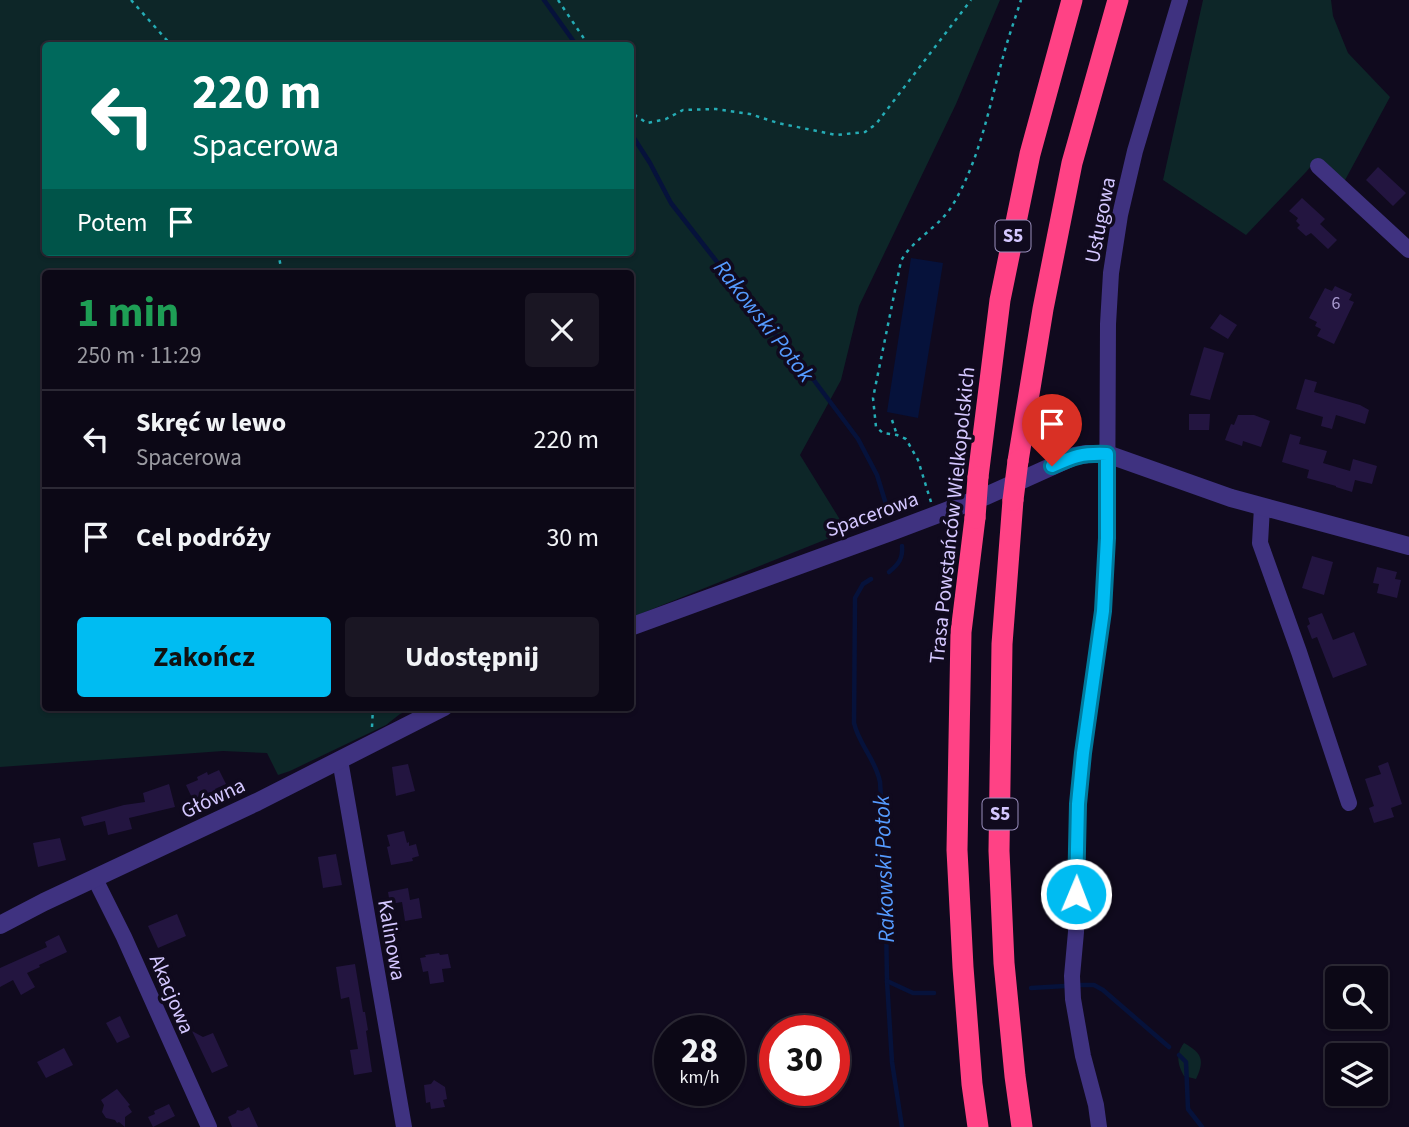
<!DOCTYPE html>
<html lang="pl">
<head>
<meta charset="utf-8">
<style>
  :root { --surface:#0c0816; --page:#1a1623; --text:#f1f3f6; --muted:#9a9aa1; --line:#2c2935; --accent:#00bcf2 }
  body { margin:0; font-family:"Source Sans 3",sans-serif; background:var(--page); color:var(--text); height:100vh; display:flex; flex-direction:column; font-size:26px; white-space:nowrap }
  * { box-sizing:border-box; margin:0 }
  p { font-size:23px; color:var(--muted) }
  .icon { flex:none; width:38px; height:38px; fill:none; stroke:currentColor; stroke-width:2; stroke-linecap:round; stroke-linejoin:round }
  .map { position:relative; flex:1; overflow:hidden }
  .panel { position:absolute; left:42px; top:270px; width:592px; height:441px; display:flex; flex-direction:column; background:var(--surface); border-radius:7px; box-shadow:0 2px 5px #0004,0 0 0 2px var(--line) }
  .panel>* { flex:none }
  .hud { position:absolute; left:42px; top:42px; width:592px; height:214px; border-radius:7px; box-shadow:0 2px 5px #0004,0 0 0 2px var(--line); background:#00695c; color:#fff; overflow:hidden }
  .tools { position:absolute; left:1325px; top:966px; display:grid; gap:14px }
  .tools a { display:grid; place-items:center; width:63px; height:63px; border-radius:7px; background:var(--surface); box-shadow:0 2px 5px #0004,0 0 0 2px var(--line); font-size:35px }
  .speed { position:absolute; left:654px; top:1015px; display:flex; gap:14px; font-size:35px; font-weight:700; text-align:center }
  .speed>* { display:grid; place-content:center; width:91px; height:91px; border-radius:50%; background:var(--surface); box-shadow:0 2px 5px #0004,0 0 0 2px var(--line); line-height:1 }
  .speed small { font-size:18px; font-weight:400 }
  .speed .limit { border:10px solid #d22; background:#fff; color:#111 }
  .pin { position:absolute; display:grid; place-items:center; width:60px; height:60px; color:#fff; margin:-72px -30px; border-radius:50% 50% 50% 0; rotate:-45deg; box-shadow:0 0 7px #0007 }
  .pin .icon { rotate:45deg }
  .me { position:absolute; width:77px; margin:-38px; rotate:1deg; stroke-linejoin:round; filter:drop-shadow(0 0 5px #0008) }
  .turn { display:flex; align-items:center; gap:24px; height:147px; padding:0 35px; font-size:32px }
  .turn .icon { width:91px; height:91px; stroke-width:2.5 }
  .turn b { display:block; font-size:49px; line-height:60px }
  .then { display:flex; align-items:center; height:66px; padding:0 35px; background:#0003; gap:14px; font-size:26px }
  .round { display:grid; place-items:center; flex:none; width:74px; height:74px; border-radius:7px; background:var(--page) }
  .summary { display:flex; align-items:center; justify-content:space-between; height:119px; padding:0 35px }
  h1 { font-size:42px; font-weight:700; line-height:52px; color:#1e9e55 }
  .primary-button { display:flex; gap:14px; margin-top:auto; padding:14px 35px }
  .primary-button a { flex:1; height:80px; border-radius:7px; background:var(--accent); color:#111; font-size:28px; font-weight:700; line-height:80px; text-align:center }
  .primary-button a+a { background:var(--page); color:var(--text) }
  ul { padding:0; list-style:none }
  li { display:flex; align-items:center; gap:21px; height:98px; padding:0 35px; border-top:2px solid var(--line) }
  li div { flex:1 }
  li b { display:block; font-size:26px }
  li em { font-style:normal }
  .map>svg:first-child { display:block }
  .green { fill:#0d2628; fill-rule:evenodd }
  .water { fill:#06123b }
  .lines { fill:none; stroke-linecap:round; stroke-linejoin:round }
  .stream { stroke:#06123b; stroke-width:4.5 }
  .building { fill:#231540 }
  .path { stroke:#25acb5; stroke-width:2.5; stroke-dasharray:3.5 5; stroke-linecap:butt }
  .minor { stroke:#3f3280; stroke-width:16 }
  .tertiary { stroke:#3f3280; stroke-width:18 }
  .motorway { stroke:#ff4285; stroke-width:21 }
  .motorway-bridge { stroke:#ff4285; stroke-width:21 }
  .route-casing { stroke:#007a9d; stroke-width:18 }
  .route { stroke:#00bcf2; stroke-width:12 }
  .labels { text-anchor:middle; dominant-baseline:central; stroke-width:7; stroke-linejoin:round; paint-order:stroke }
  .number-label { font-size:18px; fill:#a89acf }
  .shield { fill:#100a1e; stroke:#998ebc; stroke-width:2 }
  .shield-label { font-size:19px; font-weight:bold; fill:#d4c7ff }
  .street-label { font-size:21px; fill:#d4c7ff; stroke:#100a1e }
  .water-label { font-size:23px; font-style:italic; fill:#559bff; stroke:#100a1e }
</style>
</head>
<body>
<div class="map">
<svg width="1409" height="1127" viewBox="0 0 1409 1127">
  <rect width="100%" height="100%" fill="#100a1e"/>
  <!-- green -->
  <g class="green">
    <path d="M0,0H1000L956,104L859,306L841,380L800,455L847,531L630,618V273H46V707H415L400,714L386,725L290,771L278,775L267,753L223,751L0,767ZM46,46H630V252H46Z"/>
    <polygon points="1203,0 1331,0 1333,16 1348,53 1390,97 1344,182 1318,158 1306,172 1246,235 1163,180"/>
    <path d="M1184,1043C1202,1053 1205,1060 1196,1079L1184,1076C1178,1065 1175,1055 1184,1043Z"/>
  </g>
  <!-- water -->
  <polygon class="water" points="911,258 943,263 918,418 887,412"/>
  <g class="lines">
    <!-- stream -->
    <g class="stream">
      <polyline points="544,0 577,46"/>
      <polyline points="630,132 650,163 671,203 753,308 813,379 858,439 877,475 889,514"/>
      <path d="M889,572C899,564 903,558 902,546"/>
      <path d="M871,579L863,584L855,598L854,723C859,745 876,760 880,782L885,858L887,981L892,1062L902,1127"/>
      <polyline points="887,981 913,993 934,993"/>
      <polyline points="1080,985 1094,985 1103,990 1169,1047"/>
      <polyline points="1031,988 1065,986"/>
      <polyline points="1179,1055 1186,1062 1188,1109 1202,1127"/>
    </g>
  </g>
  <!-- building -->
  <g class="building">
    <polygon points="1378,167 1406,193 1393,206 1366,180"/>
    <polygon points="1302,198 1325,219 1320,224 1337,240 1328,249 1311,233 1306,236 1297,228 1300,225 1296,221 1298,218 1289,211"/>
    <polygon points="1335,286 1352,294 1349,300 1354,302 1334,344 1317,336 1321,329 1315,326 1317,322 1309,318 1325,288 1332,291"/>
    <polygon points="1220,314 1237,325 1228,339 1210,328"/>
    <polygon points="1204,347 1224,353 1210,400 1190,395"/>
    <polygon points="1305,379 1317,382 1314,392 1360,405 1369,410 1365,424 1336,415 1332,429 1321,426 1323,417 1296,409"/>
    <polygon points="1189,414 1210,414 1209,430 1189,430"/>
    <polygon points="1238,415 1254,415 1270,421 1261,447 1243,441 1242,446 1225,440 1231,424 1234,425"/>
    <polygon points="1290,434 1301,437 1299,444 1327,451 1323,463 1350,471 1353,459 1377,466 1372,484 1355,480 1352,492 1336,487 1336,486 1307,478 1309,470 1282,462"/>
    <polygon points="1312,556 1333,562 1324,595 1302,588"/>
    <polygon points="1377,567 1397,572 1395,579 1401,580 1397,598 1377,593 1379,584 1373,583"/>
    <polygon points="1322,613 1333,640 1354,632 1367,665 1333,678 1317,637 1312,639 1307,626 1310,624 1308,618"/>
    <polygon points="1388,762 1402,804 1391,808 1394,817 1374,823 1369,808 1374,806 1365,779 1381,774 1378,766"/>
    <polygon points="408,764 415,791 396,796 392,767"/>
    <polygon points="219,770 226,784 215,789 217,794 204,800 202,795 193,800 186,785 198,780 197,777 207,772 208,775"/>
    <polygon points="169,784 175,807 129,818 132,829 108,835 105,821 84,826 81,817 124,805 145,802 143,793"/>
    <polygon points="404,831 407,843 409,842 409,846 416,844 419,856 412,858 413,861 391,865 387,847 390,846 387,835"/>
    <polygon points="60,838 66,860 38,867 33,843"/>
    <polygon points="336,854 342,885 323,888 318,857"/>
    <polygon points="408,888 410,900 419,898 422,918 405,921 402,902 390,904 388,892"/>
    <polygon points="177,914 186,936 158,948 148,926"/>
    <polygon points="59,935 67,952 39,965 40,967 27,973 35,987 21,995 13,980 0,987 0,968 47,947 45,942"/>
    <polygon points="439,953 440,955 448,954 451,968 442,969 444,982 430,984 428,971 423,972 420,958 426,957 425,955"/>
    <polygon points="355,964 363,1012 365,1012 368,1030 366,1031 372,1072 354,1075 350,1050 358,1049 349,997 341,999 336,967"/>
    <polygon points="120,1016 130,1037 117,1043 106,1023"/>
    <polygon points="192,1031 203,1037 213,1033 228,1066 212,1073"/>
    <polygon points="64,1048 73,1065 46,1078 37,1062"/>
    <polygon points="434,1080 445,1087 447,1099 443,1100 445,1107 431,1109 430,1102 426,1103 424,1085 431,1084"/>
    <polygon points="117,1089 130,1105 128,1106 132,1112 125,1117 125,1127 119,1122 117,1123 115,1120 106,1118 102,1112 104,1105 101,1100"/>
    <polygon points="169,1104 175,1116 153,1127 148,1117 155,1114 154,1111"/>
    <polygon points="249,1107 258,1127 232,1127 228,1117 236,1113 237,1110 242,1111"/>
  </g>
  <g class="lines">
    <!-- path -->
    <g class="path">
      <polyline points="131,0 172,46"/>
      <polyline points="558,0 589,46"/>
      <polyline points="630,107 636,116 647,123 666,119 683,110 716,109 750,114 778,123 836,135 865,132 876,124 971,0"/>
      <polyline points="278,252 282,273"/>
      <polyline points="892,420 897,435"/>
      <path d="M931,502L918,460L906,439L897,435L883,433L876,427L873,398L901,261C911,241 939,227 952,206C980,160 989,107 1003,57C1008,38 1015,19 1021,0"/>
      <polyline points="372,727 373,707"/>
    </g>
    <!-- minor -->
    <g class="minor">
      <polyline points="1318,166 1409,250"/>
      <polyline points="1262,507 1260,543 1299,652 1349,803"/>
      <polyline points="340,760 404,1127"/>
      <polyline points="95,879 124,937 209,1127"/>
      <polyline points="1099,1127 1096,1105 1083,1056 1073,999 1072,976 1076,932 1078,804 1083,753 1103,611 1107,538 1108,324 1111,273 1120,215 1135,151 1180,0"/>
    </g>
    <!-- tertiary -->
    <g class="tertiary">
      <polyline points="630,627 896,530 986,496 1075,456 1087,454 1107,454 1231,498 1409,546"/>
      <polyline points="0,925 44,902 257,802 444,707"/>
    </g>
    <!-- motorway -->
    <g class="motorway">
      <polyline points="1018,461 1043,309 1072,163 1118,0"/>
      <polyline points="978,477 1000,300 1030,154 1072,0"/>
      <polyline points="1013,500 1002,644 999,851 1004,963 1015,1076 1022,1127"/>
      <polyline points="975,518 961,632 957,850 963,967 972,1084 978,1127"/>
    </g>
    <!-- motorway-bridge -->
    <g class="motorway-bridge">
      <polyline points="1013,500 1018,461"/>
      <polyline points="975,518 978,477"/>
    </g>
  </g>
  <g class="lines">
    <defs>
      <path id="route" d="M1052,466C1074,456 1082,453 1107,454V538L1103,611L1083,753L1078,804L1076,894"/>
    </defs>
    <!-- route casing -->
    <use href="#route" class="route-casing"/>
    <!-- route -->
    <use href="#route" class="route"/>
  </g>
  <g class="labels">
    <!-- number labels -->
    <g class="number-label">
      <text x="1336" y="303">6</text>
    </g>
    <!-- shield labels -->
    <g class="shield">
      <rect x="995.5" y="220.5" width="35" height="31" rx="5"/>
      <rect x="982.5" y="798.5" width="35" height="31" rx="5"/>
    </g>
    <g class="shield-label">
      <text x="1013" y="236">S5</text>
      <text x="1000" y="814">S5</text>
    </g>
    <!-- street labels -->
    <g class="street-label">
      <text transform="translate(1100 220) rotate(-79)">Usługowa</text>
      <text transform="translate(872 514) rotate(-20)">Spacerowa</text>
      <text transform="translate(952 515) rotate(-84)">Trasa Powstańców Wielkopolskich</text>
      <text transform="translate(213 798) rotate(-25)">Główna</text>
      <text transform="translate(392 940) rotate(80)">Kalinowa</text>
      <text transform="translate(172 994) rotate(67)">Akacjowa</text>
    </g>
    <!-- water labels -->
    <g class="water-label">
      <text transform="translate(764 321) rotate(52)">Rakowski Potok</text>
      <text transform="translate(884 869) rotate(-92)">Rakowski Potok</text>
    </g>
  </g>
</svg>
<div class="tools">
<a><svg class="icon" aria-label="search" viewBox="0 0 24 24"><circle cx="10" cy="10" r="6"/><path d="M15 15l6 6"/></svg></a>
<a><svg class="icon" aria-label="layers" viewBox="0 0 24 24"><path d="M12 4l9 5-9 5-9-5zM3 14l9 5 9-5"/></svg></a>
</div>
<div class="speed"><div>28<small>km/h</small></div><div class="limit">30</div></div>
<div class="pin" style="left:1052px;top:466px;background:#d93025"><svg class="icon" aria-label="arrive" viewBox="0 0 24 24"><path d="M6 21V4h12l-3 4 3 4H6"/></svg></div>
<svg class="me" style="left:1076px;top:894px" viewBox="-20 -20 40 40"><circle r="17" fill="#00bcf2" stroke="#fff" stroke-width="3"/><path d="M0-11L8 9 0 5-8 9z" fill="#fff"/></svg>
<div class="hud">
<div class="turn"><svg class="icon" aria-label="left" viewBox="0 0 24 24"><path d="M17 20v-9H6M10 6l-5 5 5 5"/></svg><div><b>220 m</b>Spacerowa</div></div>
<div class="then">Potem<svg class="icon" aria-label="arrive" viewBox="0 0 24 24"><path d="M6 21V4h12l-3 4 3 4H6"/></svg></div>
</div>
<section class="panel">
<div class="summary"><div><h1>1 min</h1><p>250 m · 11:29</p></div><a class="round"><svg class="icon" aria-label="close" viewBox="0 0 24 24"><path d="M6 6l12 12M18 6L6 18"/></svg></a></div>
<ul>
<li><svg class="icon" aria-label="left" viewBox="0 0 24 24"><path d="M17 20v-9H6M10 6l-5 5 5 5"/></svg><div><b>Skręć w lewo</b><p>Spacerowa</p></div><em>220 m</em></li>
<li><svg class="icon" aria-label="arrive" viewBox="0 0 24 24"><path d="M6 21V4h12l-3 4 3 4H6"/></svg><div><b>Cel podróży</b></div><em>30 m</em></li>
</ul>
<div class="primary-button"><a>Zakończ</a><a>Udostępnij</a></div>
</section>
</div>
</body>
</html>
